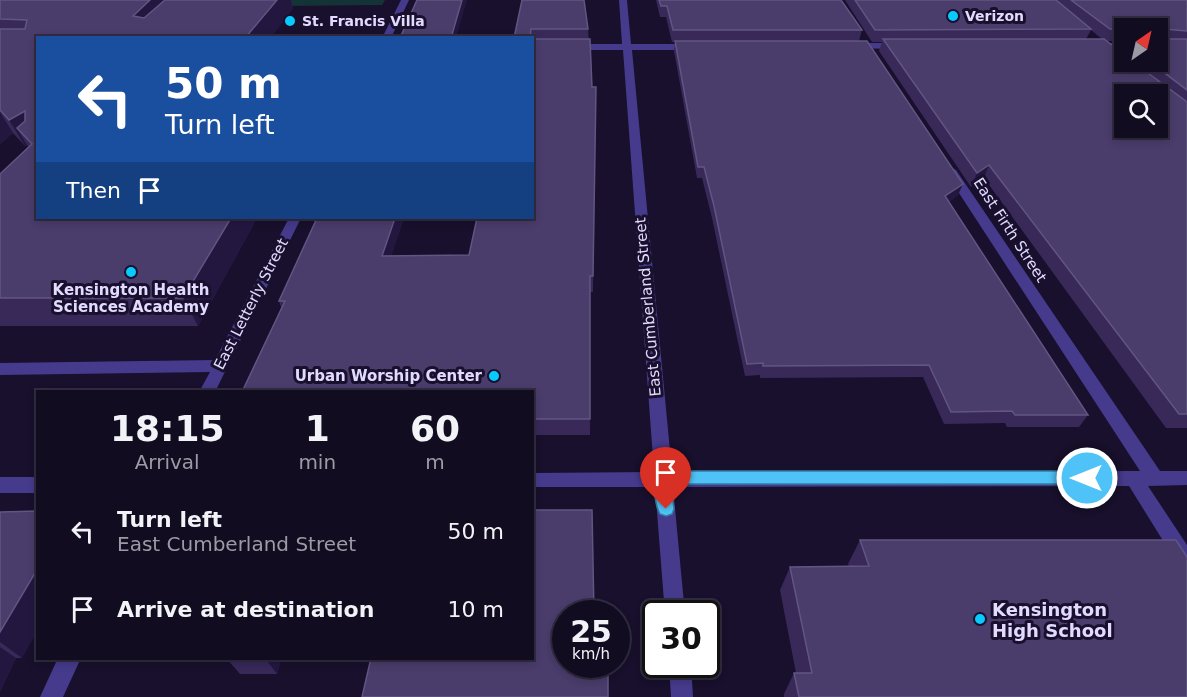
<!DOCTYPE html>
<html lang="en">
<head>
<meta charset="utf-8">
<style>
  :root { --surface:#120c21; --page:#1f1a2e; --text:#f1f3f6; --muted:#9c9ba5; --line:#312c3f }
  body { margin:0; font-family:"DejaVu Sans",sans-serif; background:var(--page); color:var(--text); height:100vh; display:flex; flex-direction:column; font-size:22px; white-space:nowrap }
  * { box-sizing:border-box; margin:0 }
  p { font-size:20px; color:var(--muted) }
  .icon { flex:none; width:33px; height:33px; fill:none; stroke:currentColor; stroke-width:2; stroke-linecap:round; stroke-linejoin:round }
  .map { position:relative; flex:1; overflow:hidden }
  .sheet { position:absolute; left:36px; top:390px; width:498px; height:270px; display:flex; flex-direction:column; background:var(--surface); border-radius:0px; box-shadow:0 3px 9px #0003,0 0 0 2px var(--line) }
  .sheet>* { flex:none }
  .guide { position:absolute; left:36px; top:36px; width:498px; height:183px; border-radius:0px; box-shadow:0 3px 9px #0003,0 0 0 2px var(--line); background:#1a4fa0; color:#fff; overflow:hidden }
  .needle { width:39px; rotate:34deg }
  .tools { position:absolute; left:1114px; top:18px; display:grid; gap:12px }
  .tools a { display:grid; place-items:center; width:54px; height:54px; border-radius:0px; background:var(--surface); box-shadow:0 3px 9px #0003,0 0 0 2px var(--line); font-size:30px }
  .speed { position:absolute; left:552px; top:600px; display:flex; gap:12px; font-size:30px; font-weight:700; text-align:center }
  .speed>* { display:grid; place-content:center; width:78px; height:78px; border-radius:50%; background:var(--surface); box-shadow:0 3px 9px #0003,0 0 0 2px var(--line); line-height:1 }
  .speed small { font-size:15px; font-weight:400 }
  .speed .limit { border:3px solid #111; border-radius:9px; background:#fff; color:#111 }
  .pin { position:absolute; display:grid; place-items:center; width:51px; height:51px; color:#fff; margin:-62px -26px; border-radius:50% 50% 50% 0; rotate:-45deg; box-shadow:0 0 6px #0007 }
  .pin .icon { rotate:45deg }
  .me { position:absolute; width:66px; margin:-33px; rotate:270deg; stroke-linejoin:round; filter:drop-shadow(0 0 4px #0008) }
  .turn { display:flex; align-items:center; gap:21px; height:126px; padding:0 30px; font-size:27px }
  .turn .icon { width:78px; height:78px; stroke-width:2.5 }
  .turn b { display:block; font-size:42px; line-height:51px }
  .then { display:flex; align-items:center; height:57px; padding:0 30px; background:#0003; gap:12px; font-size:22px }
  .eta { display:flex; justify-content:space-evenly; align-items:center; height:102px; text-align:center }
  .eta b { font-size:36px; font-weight:800; line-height:42px }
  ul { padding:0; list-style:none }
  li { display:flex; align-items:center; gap:18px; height:78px; padding:0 30px }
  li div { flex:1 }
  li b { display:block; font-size:22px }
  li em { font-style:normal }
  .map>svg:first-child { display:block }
  .green { fill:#133336 }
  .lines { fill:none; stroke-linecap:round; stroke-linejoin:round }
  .minor { fill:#463a8c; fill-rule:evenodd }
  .wall { fill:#382959; fill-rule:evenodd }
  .shaded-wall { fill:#231740 }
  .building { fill:#4a3c6b; stroke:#625582; stroke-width:1.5; fill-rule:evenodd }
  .route { fill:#4fc3f7; stroke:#337fa1; stroke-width:1.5 }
  .poi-dot { fill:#07cbff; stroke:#18102c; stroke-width:2 }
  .labels { text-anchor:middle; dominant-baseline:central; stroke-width:6; stroke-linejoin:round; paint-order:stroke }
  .far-poi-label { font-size:14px; font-weight:bold; fill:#e3dbff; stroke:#18102c; text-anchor:start }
  .street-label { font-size:15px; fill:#e3dbff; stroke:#18102c }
  .poi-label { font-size:15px; font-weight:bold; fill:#e3dbff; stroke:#18102c }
  .near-poi-label { font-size:18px; font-weight:bold; fill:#e3dbff; stroke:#18102c; text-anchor:start }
</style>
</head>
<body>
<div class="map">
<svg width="1187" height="697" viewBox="0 0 1187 697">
  <rect width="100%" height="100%" fill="#18102c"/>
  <!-- green -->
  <polygon class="green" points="290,0 385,0 382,5 285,6"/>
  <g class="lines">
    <!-- minor -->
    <g class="minor">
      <polygon points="401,0 409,0 391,38 382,38"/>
      <polygon points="619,0 627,0 631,44 694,44 698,47 694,50 632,50 672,472 1140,471 944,170 950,167 956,170 1160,471 1187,471 1187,485 1148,486 1187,545 1187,571 1180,568 1129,486 673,487 685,614 665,614 655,487 532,487 532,473 654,472 623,50 532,50 532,44 622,44"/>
      <polygon points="850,43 901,43 905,46 901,49 847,48 846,46"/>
      <polygon points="1093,43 1125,43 1125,49 1090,48 1089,46"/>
      <polygon points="289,218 301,218 215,392 199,392 210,372 0,375 0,363 215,360"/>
      <rect x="0" y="477" width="38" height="16"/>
      <polygon points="58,658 81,658 63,697 40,697"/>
      <polygon points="669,664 691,664 693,697 671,697"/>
    </g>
  </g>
  <!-- wall -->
  <g class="wall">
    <polygon points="0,0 292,0 291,1 293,9 38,218 257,218 198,326 0,326 0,174 28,147 27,145 25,146 13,133 0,144"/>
    <polygon points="522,0 588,29 592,87 596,87 593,292 590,292 590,435 532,435 532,392 281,307 279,301 317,218 404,218 391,256 469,255 532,218 532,38 514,38"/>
    <polygon points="656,0 841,0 862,30 859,41 958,195 949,202 1088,415 1079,427 1007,427 1005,423 944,424 923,377 760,378 760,375 745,376 712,218 702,178 697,178 674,51 675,42 672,42 666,17 660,17"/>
    <path d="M845,0H1187V428H1166L984,178L971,187L879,51L882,42H872ZM1125,28H1158V62H1125ZM1091,30L1102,39H1086ZM1106,41H1121L1117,49Z"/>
    <polygon points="0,512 22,658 16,658 0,692"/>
    <polygon points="860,540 1187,697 784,697 784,694 794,673 796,673 780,590 790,567 849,566 848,564"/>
    <polygon points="226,658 285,658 285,660 281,660 277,674 240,674"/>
  </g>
  <!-- shaded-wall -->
  <g class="shaded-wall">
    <polygon points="150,0 174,0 143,38 133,16"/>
    <polygon points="277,0 292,0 291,1 293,9 271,38 245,38"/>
    <polygon points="462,0 467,0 456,38 451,38"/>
    <polygon points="25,111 38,133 17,128 27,145 25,146 9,120"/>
    <polygon points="0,112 13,133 0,144"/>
    <polygon points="989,165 984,178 971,187 977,173"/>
    <polygon points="963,184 958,195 941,208 945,196"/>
    <polygon points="231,218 257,218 198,326 183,298"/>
    <polygon points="395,218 404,218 386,272 382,256"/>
    <polygon points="38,568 38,630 22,658 0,642 0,632"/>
    <polygon points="0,647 16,658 0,692"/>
    <polygon points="265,658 280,658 281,660 277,674"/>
  </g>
  <!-- building -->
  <g class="building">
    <polygon points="0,0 150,0 133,16 144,18 165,0 277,0 245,38 38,38 38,218 231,218 183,298 0,298 0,174 32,144 17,128 25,121 25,111 9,120 0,110 0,29 25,29 27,20 0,19"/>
    <polygon points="417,0 462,0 451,38 400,38"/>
    <polygon points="522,0 584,0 588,29 531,29 530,38 514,38"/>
    <polygon points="659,0 841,0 862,30 673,30 667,6 661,6"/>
    <polygon points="855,0 1056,0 1091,29 875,30"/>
    <polygon points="1071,0 1187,0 1187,31 1164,29 1163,39 1187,39 1187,90 1150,62 1158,62 1158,28 1110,29"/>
    <polygon points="532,39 590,39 592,87 596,87 593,276 590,276 590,419 532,419 532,392 242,392 285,301 279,301 317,218 395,218 382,256 469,255 477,218 532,218"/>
    <path d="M883,39H1104L1125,55V62H1133L1187,102V414H1179L989,165L977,173ZM1125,94H1158V128H1125Z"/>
    <polygon points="675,41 867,41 963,184 945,196 1088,415 1015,415 1012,411 951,412 929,365 763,366 763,363 747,364 714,206 704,167 698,167"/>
    <polygon points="532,510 592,510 594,614 566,614 566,664 594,664 594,668 608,669 608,697 362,697 371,658 532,658"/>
    <polygon points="38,511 38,568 0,632 0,512"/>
    <polygon points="860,540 1176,540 1187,557 1187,697 799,697 794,673 812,673 790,567 869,566"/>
  </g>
  <!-- route -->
  <path class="route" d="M662,471H1087L1092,473L1095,478L1092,482L1087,484H671L674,509L672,514L666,516L660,514C655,505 652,483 657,473Z"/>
  <!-- markers -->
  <g class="poi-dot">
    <circle cx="953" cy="16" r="6"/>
    <circle cx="290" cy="21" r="6"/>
    <circle cx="131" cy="272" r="6"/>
    <circle cx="494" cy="376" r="6"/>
    <circle cx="980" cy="619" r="6"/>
  </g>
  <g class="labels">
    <!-- far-poi labels -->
    <g class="far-poi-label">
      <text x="965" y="16">Verizon</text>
      <text x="302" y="21">St. Francis Villa</text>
    </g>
    <!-- street labels -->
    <g class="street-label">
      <text transform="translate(1010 230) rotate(57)">East Firth Street</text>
      <text transform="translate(251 304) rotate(-63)">East Letterly Street</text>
      <text transform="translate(648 307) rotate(-95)">East Cumberland Street</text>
    </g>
    <!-- poi labels -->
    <g class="poi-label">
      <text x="131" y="290">Kensington Health<tspan x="131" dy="17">Sciences Academy</tspan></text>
      <text x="482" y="376" text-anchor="end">Urban Worship Center</text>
    </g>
    <!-- near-poi labels -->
    <g class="near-poi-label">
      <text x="992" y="609">Kensington<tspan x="992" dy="21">High School</tspan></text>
    </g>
  </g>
</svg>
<div class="tools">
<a><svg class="needle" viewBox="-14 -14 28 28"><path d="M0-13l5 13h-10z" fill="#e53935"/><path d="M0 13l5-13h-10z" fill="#9c9ba5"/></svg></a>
<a><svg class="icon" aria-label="search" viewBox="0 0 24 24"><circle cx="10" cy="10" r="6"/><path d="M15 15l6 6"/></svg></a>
</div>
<div class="speed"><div>25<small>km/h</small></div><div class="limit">30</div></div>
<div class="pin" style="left:666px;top:509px;background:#d93025"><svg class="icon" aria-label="arrive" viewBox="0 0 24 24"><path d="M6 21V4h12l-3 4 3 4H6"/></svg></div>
<svg class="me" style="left:1087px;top:478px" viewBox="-20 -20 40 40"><circle r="17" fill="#4fc3f7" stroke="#fff" stroke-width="3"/><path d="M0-11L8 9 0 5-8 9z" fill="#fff"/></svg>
<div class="guide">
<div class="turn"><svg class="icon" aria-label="left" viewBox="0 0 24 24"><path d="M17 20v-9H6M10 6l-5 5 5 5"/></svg><div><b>50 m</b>Turn left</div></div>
<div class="then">Then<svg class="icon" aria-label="arrive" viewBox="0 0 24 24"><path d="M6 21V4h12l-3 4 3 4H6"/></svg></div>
</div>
<section class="sheet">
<div class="eta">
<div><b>18:15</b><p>Arrival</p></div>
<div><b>1</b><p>min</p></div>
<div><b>60</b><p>m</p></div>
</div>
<ul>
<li><svg class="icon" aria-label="left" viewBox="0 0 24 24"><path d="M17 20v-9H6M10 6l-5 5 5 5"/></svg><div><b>Turn left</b><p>East Cumberland Street</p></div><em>50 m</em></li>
<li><svg class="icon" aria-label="arrive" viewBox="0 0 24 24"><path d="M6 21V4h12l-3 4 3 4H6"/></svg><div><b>Arrive at destination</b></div><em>10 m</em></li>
</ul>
</section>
</div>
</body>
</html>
